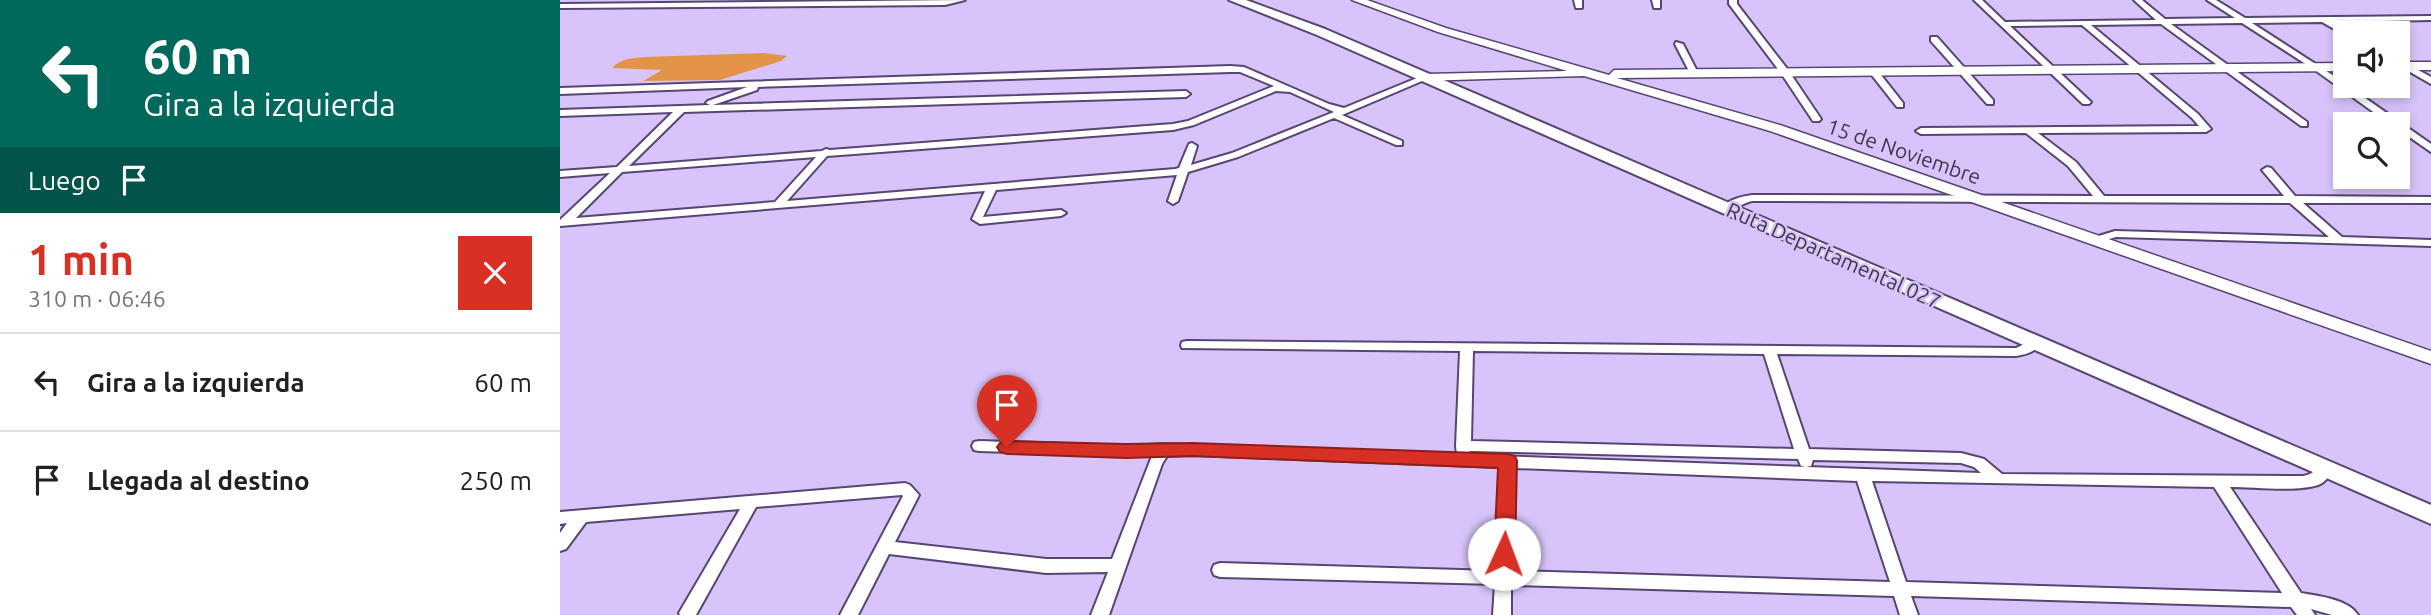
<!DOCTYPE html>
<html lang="es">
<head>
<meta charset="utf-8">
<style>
  :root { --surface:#fff; --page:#f6f6f6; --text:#202124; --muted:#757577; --line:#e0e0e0; --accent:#d93025 }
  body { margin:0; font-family:Ubuntu,sans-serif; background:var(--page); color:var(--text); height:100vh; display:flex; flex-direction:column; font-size:26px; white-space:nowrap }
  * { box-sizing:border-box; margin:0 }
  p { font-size:23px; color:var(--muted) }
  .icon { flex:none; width:38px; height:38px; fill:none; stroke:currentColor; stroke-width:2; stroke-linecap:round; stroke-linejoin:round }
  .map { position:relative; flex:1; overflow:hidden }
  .sheet { display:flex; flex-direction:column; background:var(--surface); width:560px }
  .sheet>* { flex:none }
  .hud { background:#00695c; color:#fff; overflow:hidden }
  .fabs { position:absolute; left:1773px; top:21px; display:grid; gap:14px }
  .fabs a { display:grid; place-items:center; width:77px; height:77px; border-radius:0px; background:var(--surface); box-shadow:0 4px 10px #0003; font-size:35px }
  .pin { position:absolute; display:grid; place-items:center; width:60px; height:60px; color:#fff; margin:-72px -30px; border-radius:50% 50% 50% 0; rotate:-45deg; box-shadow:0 0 7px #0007 }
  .pin .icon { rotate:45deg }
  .me { position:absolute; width:77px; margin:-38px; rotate:2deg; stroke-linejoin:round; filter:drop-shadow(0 0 5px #0008) }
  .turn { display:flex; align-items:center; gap:24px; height:147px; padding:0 28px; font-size:32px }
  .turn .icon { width:91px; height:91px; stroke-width:2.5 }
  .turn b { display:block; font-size:49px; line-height:60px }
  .then { display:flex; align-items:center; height:66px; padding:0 28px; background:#0003; gap:14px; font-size:26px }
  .round { display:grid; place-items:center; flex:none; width:74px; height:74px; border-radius:0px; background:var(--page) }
  .summary { display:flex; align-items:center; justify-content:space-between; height:119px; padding:0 28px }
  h1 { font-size:42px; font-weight:700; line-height:52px; color:var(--accent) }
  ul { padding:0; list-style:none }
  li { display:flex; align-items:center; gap:21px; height:98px; padding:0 28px; border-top:2px solid var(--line) }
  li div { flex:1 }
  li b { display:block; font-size:26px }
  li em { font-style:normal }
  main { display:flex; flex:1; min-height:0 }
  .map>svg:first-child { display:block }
  .green { fill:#e39347 }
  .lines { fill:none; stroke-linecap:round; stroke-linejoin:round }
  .street-casing { stroke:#574572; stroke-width:4 }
  .secondary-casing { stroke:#574572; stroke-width:3 }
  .primary-casing { stroke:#574572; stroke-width:4 }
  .street { fill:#fff; fill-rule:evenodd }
  .secondary { fill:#fff; fill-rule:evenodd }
  .primary { fill:#fff; fill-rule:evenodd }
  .route { fill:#d93025; stroke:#8d1f18; stroke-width:2 }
  .labels { text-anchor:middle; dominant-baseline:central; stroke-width:5; stroke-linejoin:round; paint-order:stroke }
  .street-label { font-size:21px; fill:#3d354a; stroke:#d8c4fa }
</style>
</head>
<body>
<main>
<section class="sheet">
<div class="hud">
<div class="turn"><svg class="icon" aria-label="left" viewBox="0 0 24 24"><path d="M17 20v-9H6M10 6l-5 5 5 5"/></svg><div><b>60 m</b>Gira a la izquierda</div></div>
<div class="then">Luego<svg class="icon" aria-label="arrive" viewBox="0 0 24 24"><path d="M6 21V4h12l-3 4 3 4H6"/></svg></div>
</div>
<div class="summary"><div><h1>1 min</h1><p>310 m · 06:46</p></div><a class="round" style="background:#d93025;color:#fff"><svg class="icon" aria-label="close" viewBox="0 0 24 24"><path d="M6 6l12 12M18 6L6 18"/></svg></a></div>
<ul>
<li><svg class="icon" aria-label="left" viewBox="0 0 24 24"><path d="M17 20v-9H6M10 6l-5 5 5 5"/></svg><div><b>Gira a la izquierda</b></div><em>60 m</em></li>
<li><svg class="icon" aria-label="arrive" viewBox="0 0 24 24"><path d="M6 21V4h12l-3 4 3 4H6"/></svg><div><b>Llegada al destino</b></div><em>250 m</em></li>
</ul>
</section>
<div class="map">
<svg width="1871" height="615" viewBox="0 0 1871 615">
  <rect width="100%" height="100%" fill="#d8c4fa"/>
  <!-- green -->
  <path class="green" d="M204,53L227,56L221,61L160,80L83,81L102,70L52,68C60,59 72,58 84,57Z"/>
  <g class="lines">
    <defs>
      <g id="street">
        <polygon points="405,0 385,5 0,8 0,4"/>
        <polygon points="1014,0 1022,0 1022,8 1016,8"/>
        <polygon points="1092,0 1100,0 1100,8 1094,8"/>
        <polygon points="1169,0 1177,0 1177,4 1228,70 1261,119 1259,121 1253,121 1221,73 1169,4"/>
        <path d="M1414,0H1422L1445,22L1596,20L1574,0H1582L1605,19L1675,18L1647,0H1656L1685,18L1871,16V20L1773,22L1791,33H1785V35L1762,22L1692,23L1785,83V86H1788L1871,144V152L1838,129V124H1830L1755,70L1682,23L1611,24L1747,122V126H1741L1601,24L1531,25L1638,114L1651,129L1646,132L1478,133L1516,162L1544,196H1724L1702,170L1707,167L1711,168L1735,196L1871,197V203H1743L1782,237L1871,240V246L1556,237L1536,243L1530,240L1532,238L1555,231L1769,237L1730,203L1192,201C1182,203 1172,212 1162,210L1161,208C1170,199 1180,197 1192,195L1533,196L1508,166L1466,133L1361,134L1356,131L1361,128L1639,126L1632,118L1522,25L1450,26L1531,102L1529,104H1523Z"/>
        <polygon points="1371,37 1377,37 1433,100 1433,104 1427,104 1371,41"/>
        <polygon points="1116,42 1123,44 1138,73 1137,75 1130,73 1115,44"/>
        <polygon points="1838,59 1871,77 1871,84 1838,65"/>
        <path d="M670,66L684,67L769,104L784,108L862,76L869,78L782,115L842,141V145H836L774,118L678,157L628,172L618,201L613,204L608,201L617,175L436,190L423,217L501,210L506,213L501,216L420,224L412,219L425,191L0,226V220L50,173L0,177V171L57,167L113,112L0,116V110L150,105L146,103L148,101L187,87L0,94V88ZM670,72H680L714,86L628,121L613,124L270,150L266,149L262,151L69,166L124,112L626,97L630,94L626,91L153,105L197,90L198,87ZM716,91L730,92L774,112L672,153L631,165L637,146L632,143L629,144L619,168L615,169L227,201L267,156L613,130L634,125ZM256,157L215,202L16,218L62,172Z"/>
        <polygon points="1311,70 1317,70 1343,103 1343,107 1337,107 1311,74"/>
        <path d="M1475,339L1481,343C1475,352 1467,354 1456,356L1217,354L1249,449L1401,453L1424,459L1442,474L1743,476C1757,474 1758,462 1771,466L1773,470C1770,476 1764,483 1758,485C1737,492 1693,487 1670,487L1741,593C1758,596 1788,599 1798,615H1772L1751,609L1755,615H1737L1731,607L1351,596L1358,615H1340L1334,596L951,585V615H933L935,584L660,577L654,575L652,570L654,565L660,563L936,571L940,467L633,455L607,456L602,464L549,615H531L548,572L486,573L329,554L298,615H280L343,496L342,495L196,507L136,615H120L119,613L180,509L26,522L6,549L0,551V533L7,523L0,524V512L345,483L350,485L359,495L335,542L486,559H552L592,456L419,451L414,450L412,446L414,442L419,441L566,446L604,444L897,455L896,446L900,351L622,348L621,345L622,342L627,341L1456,348ZM913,351L1204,354L1234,449L911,441ZM910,451L1238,459L1241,466L1246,467L1251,466L1253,460L1401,463L1414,467L1421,473L908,455ZM955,468L1297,481L1330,582L952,571ZM1312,481L1654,487L1722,593L1346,582Z"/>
      </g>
      <g id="secondary">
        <polygon points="792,0 807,0 886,28 1049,75 1054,70 1785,63 1785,71 1057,78 1220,125 1871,351 1871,364 1210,131 1024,76 861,81 861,75 865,74 1007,71 878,32"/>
        <rect x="1838" y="62" width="33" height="8"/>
      </g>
      <polygon id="primary" points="669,0 686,0 765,29 1871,505 1871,524 757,35"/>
    </defs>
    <!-- street casing -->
    <use href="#street" class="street-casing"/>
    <!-- secondary casing -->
    <use href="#secondary" class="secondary-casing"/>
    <!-- primary casing -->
    <use href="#primary" class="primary-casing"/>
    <!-- street -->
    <use href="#street" class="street"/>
    <!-- secondary -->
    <use href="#secondary" class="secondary"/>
    <!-- primary -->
    <use href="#primary" class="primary"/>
  </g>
  <!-- route -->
  <polygon class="route" points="447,441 566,444 632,443 948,454 955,456 957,461 955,554 952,560 944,563 937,560 934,554 938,468 632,456 566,458 447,454 440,452 437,447 440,443"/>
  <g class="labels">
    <!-- street labels -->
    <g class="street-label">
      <text transform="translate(1344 151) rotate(19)">15 de Noviembre</text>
      <text transform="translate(1274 255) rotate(24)">Ruta Departamental 027</text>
    </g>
  </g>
</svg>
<div class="fabs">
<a><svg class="icon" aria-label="sound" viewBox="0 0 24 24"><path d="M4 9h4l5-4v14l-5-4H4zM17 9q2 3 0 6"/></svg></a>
<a><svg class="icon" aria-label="search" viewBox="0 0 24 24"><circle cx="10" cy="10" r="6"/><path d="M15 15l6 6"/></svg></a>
</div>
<div class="pin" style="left:447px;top:447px;background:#d93025"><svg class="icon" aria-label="arrive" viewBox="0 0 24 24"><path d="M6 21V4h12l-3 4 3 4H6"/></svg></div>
<svg class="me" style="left:944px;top:554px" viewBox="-20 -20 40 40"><circle r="19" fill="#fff"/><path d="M0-13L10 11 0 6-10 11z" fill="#d93025"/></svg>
</div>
</main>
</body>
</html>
